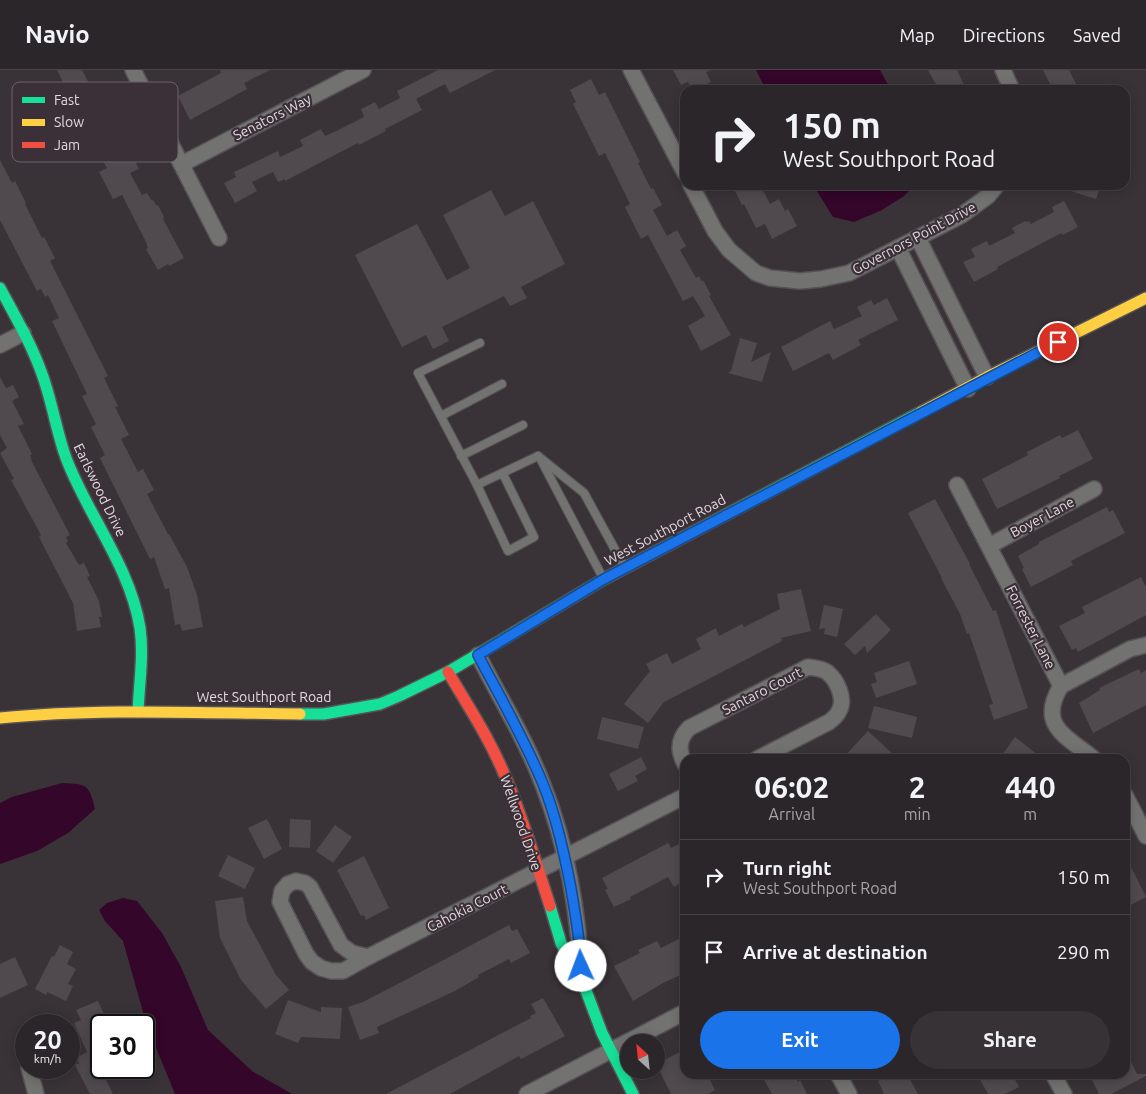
<!DOCTYPE html>
<html lang="en">
<head>
<meta charset="utf-8">
<style>
  :root { --surface:#2b2629; --page:#373235; --text:#f1f3f6; --muted:#a6a5a8; --line:#474346; --accent:#1a73e8 }
  body { margin:0; font-family:Ubuntu,sans-serif; background:var(--page); color:var(--text); height:100vh; display:flex; flex-direction:column; font-size:19px; white-space:nowrap }
  * { box-sizing:border-box; margin:0 }
  p { font-size:16px; color:var(--muted) }
  .icon { flex:none; width:28px; height:28px; fill:none; stroke:currentColor; stroke-width:2; stroke-linecap:round; stroke-linejoin:round }
  .map { position:relative; flex:1; overflow:hidden }
  .side { position:absolute; left:680px; top:684px; width:450px; height:325px; display:flex; flex-direction:column; background:var(--surface); border-radius:15px; box-shadow:0 2px 12px #0003,0 0 0 1px var(--line) }
  .side>* { flex:none }
  .top-card { position:absolute; left:680px; top:15px; width:450px; height:105px; border-radius:15px; box-shadow:0 2px 12px #0003,0 0 0 1px var(--line); background:#2b2629; color:var(--text); overflow:hidden }
  .needle { width:32px; rotate:333deg }
  .fabs { position:absolute; left:620px; top:964px; display:grid; gap:10px }
  .fabs a { display:grid; place-items:center; width:45px; height:45px; border-radius:50%; background:var(--surface); box-shadow:0 2px 12px #0003,0 0 0 1px var(--line); font-size:25px }
  .speed { position:absolute; left:15px; top:944px; display:flex; gap:10px; font-size:25px; font-weight:700; text-align:center }
  .speed>* { display:grid; place-content:center; width:65px; height:65px; border-radius:50%; background:var(--surface); box-shadow:0 2px 12px #0003,0 0 0 1px var(--line); line-height:1 }
  .speed small { font-size:12px; font-weight:400 }
  .speed .limit { border:2px solid #111; border-radius:8px; background:#fff; color:#111 }
  .pin { position:absolute; display:grid; place-items:center; width:42px; height:42px; color:#fff; margin:-21px; border:2px solid #fff; border-radius:50%; box-shadow:0 1px 5px #0007 }
  .me { position:absolute; width:55px; margin:-28px; rotate:358deg; stroke-linejoin:round; filter:drop-shadow(0 0 4px #0008) }
  .turn { display:flex; align-items:center; gap:18px; height:105px; padding:0 20px; font-size:22px }
  .turn .icon { width:65px; height:65px; stroke-width:2.5 }
  .turn b { display:block; font-size:35px; line-height:42px }
  .eta { display:flex; justify-content:space-evenly; align-items:center; height:85px; text-align:center }
  .eta b { font-size:30px; font-weight:700; line-height:35px }
  .action { display:flex; gap:10px; margin-top:auto; padding:10px 20px }
  .action a { flex:1; height:58px; border-radius:30px; background:var(--accent); color:#fff; font-size:20px; font-weight:700; line-height:58px; text-align:center }
  .action a+a { background:var(--page); color:var(--text) }
  ul { padding:0; list-style:none }
  li { display:flex; align-items:center; gap:15px; height:75px; padding:0 20px; border-top:1px solid var(--line) }
  li div { flex:1 }
  li b { display:block; font-size:19px }
  li em { font-style:normal }
  header { display:flex; align-items:center; gap:30px; box-sizing:border-box; height:70px; padding:0 25px; background:var(--surface); border-bottom:1px solid var(--line) }
  header strong { font-size:24px }
  nav { display:flex; gap:28px; margin-inline-start:auto; font-size:18px }
  .map>svg:first-child { display:block }
  .water { fill:#340629 }
  .building { fill:#504a4e }
  .lines { fill:none; stroke-linecap:round; stroke-linejoin:round }
  .lane-casing { stroke:#565255; stroke-width:10 }
  .street-casing { stroke:#565255; stroke-width:18 }
  .fast-casing { stroke:#565255; stroke-width:14 }
  .slow-casing { stroke:#565255; stroke-width:14 }
  .jam-casing { stroke:#565255; stroke-width:14 }
  .lane { stroke:#727271; stroke-width:8 }
  .street { stroke:#727271; stroke-width:15 }
  .fast { stroke:#16e098; stroke-width:11 }
  .slow { stroke:#ffcf43; stroke-width:11 }
  .jam { stroke:#f24e42; stroke-width:11 }
  .route-casing { stroke:#114b97; stroke-width:12 }
  .route { stroke:#1a73e8; stroke-width:9 }
  .labels { text-anchor:middle; dominant-baseline:central; stroke-width:4.5; stroke-linejoin:round; paint-order:stroke }
  .street-label { font-size:14px; fill:#e0d9dd; stroke:#3c3038 }
  .key { fill:#3c3038; stroke:#6d636a; stroke-width:1 }
  .key-label { font-size:14px; fill:#e0d9dd }
</style>
</head>
<body>
<header>
<strong>Navio</strong>
<nav><a>Map</a><a>Directions</a><a>Saved</a></nav>
</header>
<div class="map">
<svg width="1146" height="1024" viewBox="0 0 1146 1024">
  <rect width="100%" height="100%" fill="#393337"/>
  <!-- water -->
  <g class="water">
    <polygon points="756,0 880,0 891,20 766,20"/>
    <polygon points="813,115 915,115 904,126 882,140 854,152 833,147"/>
    <path d="M62,713C87,714 89,714 95,739L68,763L37,781L0,794V733L12,727Z"/>
    <polygon points="123,828 137,831 162,863 181,897 208,960 252,1001 292,1024 175,1024 147,956 123,871 105,851 99,840 107,833"/>
  </g>
  <!-- building -->
  <g class="building">
    <polygon points="57,0 82,0 93,21 95,20 98,24 100,23 122,63 114,67 125,89 132,85 139,99 130,103 142,125 147,123 152,131 153,130 157,136 158,135 164,147 163,148 164,151 184,188 169,196 168,194 158,200 146,179 148,178 146,172 122,125 113,129 99,102 107,98 91,68 103,62 91,40 79,45"/>
    <polygon points="220,0 270,0 244,13 247,19 190,50 178,26 221,3"/>
    <polygon points="438,0 495,0 450,23 445,14 416,29 422,40 385,59 386,61 359,75 358,73 285,111 285,109 278,112 273,102 252,112 257,121 235,133 224,113 236,107 234,102 278,81 280,87 303,76 300,70 321,59 325,66 336,61 364,47 361,39 375,32 379,39 400,28 397,21"/>
    <polygon points="673,0 711,0 706,2 711,12 696,20 692,20 688,12 681,15"/>
    <polygon points="928,0 957,0 964,15 955,20 939,20"/>
    <polygon points="1043,0 1069,0 1079,20 1053,20"/>
    <polygon points="591,9 599,25 605,22 640,92 638,93 651,119 653,118 662,135 653,140 667,166 677,160 686,176 680,180 696,208 699,206 701,211 703,210 711,225 709,226 731,265 701,281 688,256 705,246 693,226 683,231 648,165 641,169 625,137 630,134 605,83 599,86 573,34 576,32 570,20"/>
    <polygon points="0,90 12,113 15,111 26,133 25,134 42,168 44,167 55,188 50,191 108,306 104,308 118,336 115,337 129,365 121,369 138,402 143,399 154,420 147,424 168,464 169,464 187,497 197,525 203,557 182,561 180,554 175,555 169,518 165,519 154,487 150,489 100,388 105,385 91,357 96,354 82,326 87,324 52,251 59,248 48,225 45,227 41,219 37,221 0,150"/>
    <polygon points="732,115 760,115 770,134 779,129 785,141 788,139 797,156 772,169 765,154 756,158 744,134 742,135"/>
    <polygon points="1061,115 1101,115 1096,129 1061,118"/>
    <polygon points="491,120 505,146 533,131 565,194 521,217 527,228 510,236 504,226 442,257 449,271 433,279 426,265 402,277 355,185 417,154 447,210 470,198 443,145"/>
    <polygon points="1064,131 1078,157 1063,165 1061,163 997,197 998,199 974,212 963,192 975,187 971,179 987,171 989,176 1015,163 1012,158 1025,151 1026,152 1029,151 1031,154 1054,142 1052,137"/>
    <polygon points="887,228 898,250 858,270 861,275 833,290 829,283 793,301 781,277 830,251 834,259 862,246 857,237 871,230 874,235"/>
    <polygon points="740,268 757,273 751,292 771,282 762,312 728,303 731,301"/>
    <polygon points="0,307 6,318 13,315 19,327 12,331 24,354 18,356 32,384 30,385 32,392 70,465 66,467 68,471 66,473 79,495 84,493 90,506 87,507 99,531 102,547 99,547 101,557 77,561 73,533 39,467 41,465 11,410 14,409 0,383 7,378 0,365"/>
    <polygon points="1078,360 1093,389 1059,406 1060,408 997,439 982,409 1028,385 1027,382 1060,365 1062,368"/>
    <polygon points="935,429 970,494 969,494 993,541 996,540 1028,638 994,650 989,635 993,634 969,563 967,564 960,544 941,508 942,508 908,443"/>
    <polygon points="1107,437 1109,442 1113,440 1125,463 1071,491 1073,495 1031,517 1022,499 1024,498 1018,486 1039,474 1039,472"/>
    <polygon points="1141,507 1146,517 1146,545 1078,582 1076,578 1072,580 1059,556 1085,543 1082,537"/>
    <polygon points="801,519 811,561 781,568 782,571 664,632 648,653 624,634 650,601 646,594 667,583 672,594 701,579 696,569 716,558 719,566 742,554 744,557 780,539 777,524"/>
    <polygon points="824,535 843,539 837,567 824,564 825,558 819,559"/>
    <polygon points="876,544 891,560 867,583 865,576 855,585 844,574"/>
    <polygon points="909,591 917,614 876,628 871,614 877,612 874,603"/>
    <polygon points="1139,599 1141,603 1146,600 1146,635 1093,663 1079,633 1100,620 1099,618"/>
    <polygon points="874,636 917,647 912,668 868,658"/>
    <polygon points="602,647 644,657 638,679 597,669"/>
    <polygon points="868,661 898,689 842,689"/>
    <polygon points="1015,667 1043,689 999,689"/>
    <polygon points="641,687 647,699 635,706 638,711 618,721 609,704"/>
    <polygon points="267,749 282,779 264,789 248,758"/>
    <polygon points="290,749 311,750 310,778 289,777"/>
    <polygon points="335,755 352,767 333,793 316,781"/>
    <polygon points="685,771 685,810 674,817 668,807 630,827 631,829 614,837 605,820 608,819 602,808 668,773 671,778"/>
    <polygon points="228,785 255,798 245,819 218,806"/>
    <polygon points="1125,785 1146,827 1125,838"/>
    <polygon points="364,786 389,838 366,850 364,845 361,846 337,800"/>
    <polygon points="243,827 247,851 276,905 289,920 266,939 241,910 220,868 215,831"/>
    <polygon points="509,855 512,861 517,859 530,883 511,893 509,889 478,905 479,907 455,921 377,957 379,963 360,970 348,937 363,932 417,904"/>
    <polygon points="685,866 685,903 663,913 633,931 614,896 640,883 638,880 657,871 661,878"/>
    <polygon points="60,875 73,882 67,894 76,899 68,914 73,916 66,931 47,922 46,925 35,919 52,886 54,887"/>
    <polygon points="15,887 28,915 0,928 0,894"/>
    <polygon points="543,928 565,966 521,989 519,986 450,1024 386,1024 531,948 530,946 536,943 531,934"/>
    <polygon points="288,930 321,942 321,937 342,938 340,969 301,967 298,973 275,964"/>
    <polygon points="98,931 109,955 101,955 101,960 92,967 101,986 101,998 105,998 108,1004 104,1006 113,1024 90,1024 75,995 79,993 76,988 87,982 74,953 81,950 76,940"/>
    <polygon points="1125,980 1137,1004 1146,1004 1146,1006 1111,1024 1099,1024 1089,1004 1125,1004"/>
    <polygon points="680,982 685,991 685,1004 707,1004 715,1020 708,1024 671,1024 656,994"/>
    <polygon points="761,1004 794,1004 798,1012 800,1010 807,1024 772,1024"/>
    <polygon points="892,1004 907,1004 918,1024 884,1024 878,1011"/>
    <polygon points="977,1004 1012,1004 1019,1017 1005,1024 988,1024"/>
  </g>
  <g class="lines">
    <defs>
      <g id="lane">
        <polyline points="441,346 502,314"/>
        <polyline points="461,386 523,355"/>
        <polyline points="538,386 584,423 624,496"/>
        <polyline points="541,390 603,508"/>
        <polyline points="503,404 534,467 508,481 477,415 538,386"/>
        <polyline points="477,415 418,303 480,273"/>
      </g>
      <g id="street">
        <polyline points="133,0 219,168"/>
        <polyline points="631,0 685,103"/>
        <polyline points="1003,0 1012,20"/>
        <polyline points="182,94 363,0"/>
        <polyline points="691,115 715,161 729,180 756,203 770,208 800,211 821,209 849,203 962,145 988,126 997,115"/>
        <polyline points="918,168 987,307"/>
        <polyline points="898,178 968,319"/>
        <polyline points="0,275 23,263"/>
        <polyline points="957,415 1061,616"/>
        <polyline points="989,476 1094,419"/>
        <path d="M478,585C500,628 526,670 543,715C566,773 579,843 581,906"/>
        <polyline points="1061,616 1130,579 1146,575"/>
        <path d="M1061,616C1037,655 1066,666 1094,689"/>
        <path d="M685,694C678,681 678,669 689,658L808,597C815,598 821,598 827,602C837,610 846,629 839,641C837,646 833,649 829,652L757,689"/>
        <polyline points="1125,725 1146,766"/>
        <polygon points="296,811 305,813 310,817 341,875 352,883 368,887 343,901 331,901 321,898 312,892 306,884 280,832 282,821 288,814"/>
        <polyline points="368,887 685,726"/>
        <polyline points="29,998 36,1024"/>
        <polyline points="838,1004 849,1024"/>
        <polyline points="1053,1004 1064,1024"/>
        <polyline points="527,1024 685,942"/>
      </g>
      <g id="fast">
        <path d="M0,218C15,246 31,273 42,304C52,331 56,360 66,388C88,446 130,496 140,558C144,586 139,614 138,642"/>
        <polyline points="300,644 324,644 380,634 399,626 448,602 604,509 921,342"/>
        <polyline points="550,836 561,873 582,910 602,963 633,1024"/>
      </g>
      <g id="slow">
        <polyline points="921,342 987,307 1146,228"/>
        <path d="M0,648C99,638 200,643 300,644"/>
      </g>
      <path id="jam" d="M448,602C468,636 490,669 505,706C523,748 536,793 550,836"/>
    </defs>
    <!-- lane casing -->
    <use href="#lane" class="lane-casing"/>
    <!-- street casing -->
    <use href="#street" class="street-casing"/>
    <!-- fast casing -->
    <use href="#fast" class="fast-casing"/>
    <!-- slow casing -->
    <use href="#slow" class="slow-casing"/>
    <!-- jam casing -->
    <use href="#jam" class="jam-casing"/>
    <!-- lane -->
    <use href="#lane" class="lane"/>
    <!-- street -->
    <use href="#street" class="street"/>
    <!-- fast -->
    <use href="#fast" class="fast"/>
    <!-- slow -->
    <use href="#slow" class="slow"/>
    <!-- jam -->
    <use href="#jam" class="jam"/>
  </g>
  <g class="lines">
    <defs>
      <path id="route" d="M581,896C580,868 575,841 570,813C563,779 556,746 543,714C525,670 500,627 478,585L604,509L1058,272"/>
    </defs>
    <!-- route casing -->
    <use href="#route" class="route-casing"/>
    <!-- route -->
    <use href="#route" class="route"/>
  </g>
  <g class="labels">
    <!-- street labels -->
    <g class="street-label">
      <text transform="translate(272 47) rotate(-27)">Senators Way</text>
      <text transform="translate(914 168) rotate(-28)">Governors Point Drive</text>
      <text transform="translate(100 420) rotate(64)">Earlswood Drive</text>
      <text transform="translate(1042 447) rotate(-28)">Boyer Lane</text>
      <text transform="translate(665 460) rotate(-28)">West Southport Road</text>
      <text transform="translate(1031 557) rotate(63)">Forrester Lane</text>
      <text transform="translate(762 621) rotate(-27)">Santaro Court</text>
      <text x="264" y="627">West Southport Road</text>
      <text transform="translate(521 753) rotate(71)">Wellwood Drive</text>
      <text transform="translate(467 838) rotate(-27)">Cahokia Court</text>
    </g>
  </g>
  <!-- legend -->
  <rect x="12" y="12" width="166" height="80" rx="8" class="key"/>
  <rect x="22" y="27" width="23" height="6" fill="#16e098"/>
  <rect x="22" y="49" width="23" height="7" fill="#ffcf43"/>
  <rect x="22" y="72" width="23" height="6" fill="#f24e42"/>
  <g class="key-label">
    <text x="54" y="35">Fast</text>
    <text x="54" y="57">Slow</text>
    <text x="54" y="80">Jam</text>
  </g>
</svg>
<div class="fabs">
<a><svg class="needle" viewBox="-14 -14 28 28"><path d="M0-13l5 13h-10z" fill="#e53935"/><path d="M0 13l5-13h-10z" fill="#a6a5a8"/></svg></a>
</div>
<div class="speed"><div>20<small>km/h</small></div><div class="limit">30</div></div>
<div class="pin" style="left:1058px;top:272px;background:#d93025"><svg class="icon" aria-label="arrive" viewBox="0 0 24 24"><path d="M6 21V4h12l-3 4 3 4H6"/></svg></div>
<svg class="me" style="left:581px;top:896px" viewBox="-20 -20 40 40"><circle r="19" fill="#fff"/><path d="M0-13L10 11 0 6-10 11z" fill="#1a73e8"/></svg>
<div class="top-card">
<div class="turn"><svg class="icon" aria-label="right" viewBox="0 0 24 24"><path d="M7 20v-9h11M14 6l5 5-5 5"/></svg><div><b>150 m</b>West Southport Road</div></div>
</div>
<section class="side">
<div class="eta">
<div><b>06:02</b><p>Arrival</p></div>
<div><b>2</b><p>min</p></div>
<div><b>440</b><p>m</p></div>
</div>
<ul>
<li><svg class="icon" aria-label="right" viewBox="0 0 24 24"><path d="M7 20v-9h11M14 6l5 5-5 5"/></svg><div><b>Turn right</b><p>West Southport Road</p></div><em>150 m</em></li>
<li><svg class="icon" aria-label="arrive" viewBox="0 0 24 24"><path d="M6 21V4h12l-3 4 3 4H6"/></svg><div><b>Arrive at destination</b></div><em>290 m</em></li>
</ul>
<div class="action"><a>Exit</a><a>Share</a></div>
</section>
</div>
</body>
</html>
